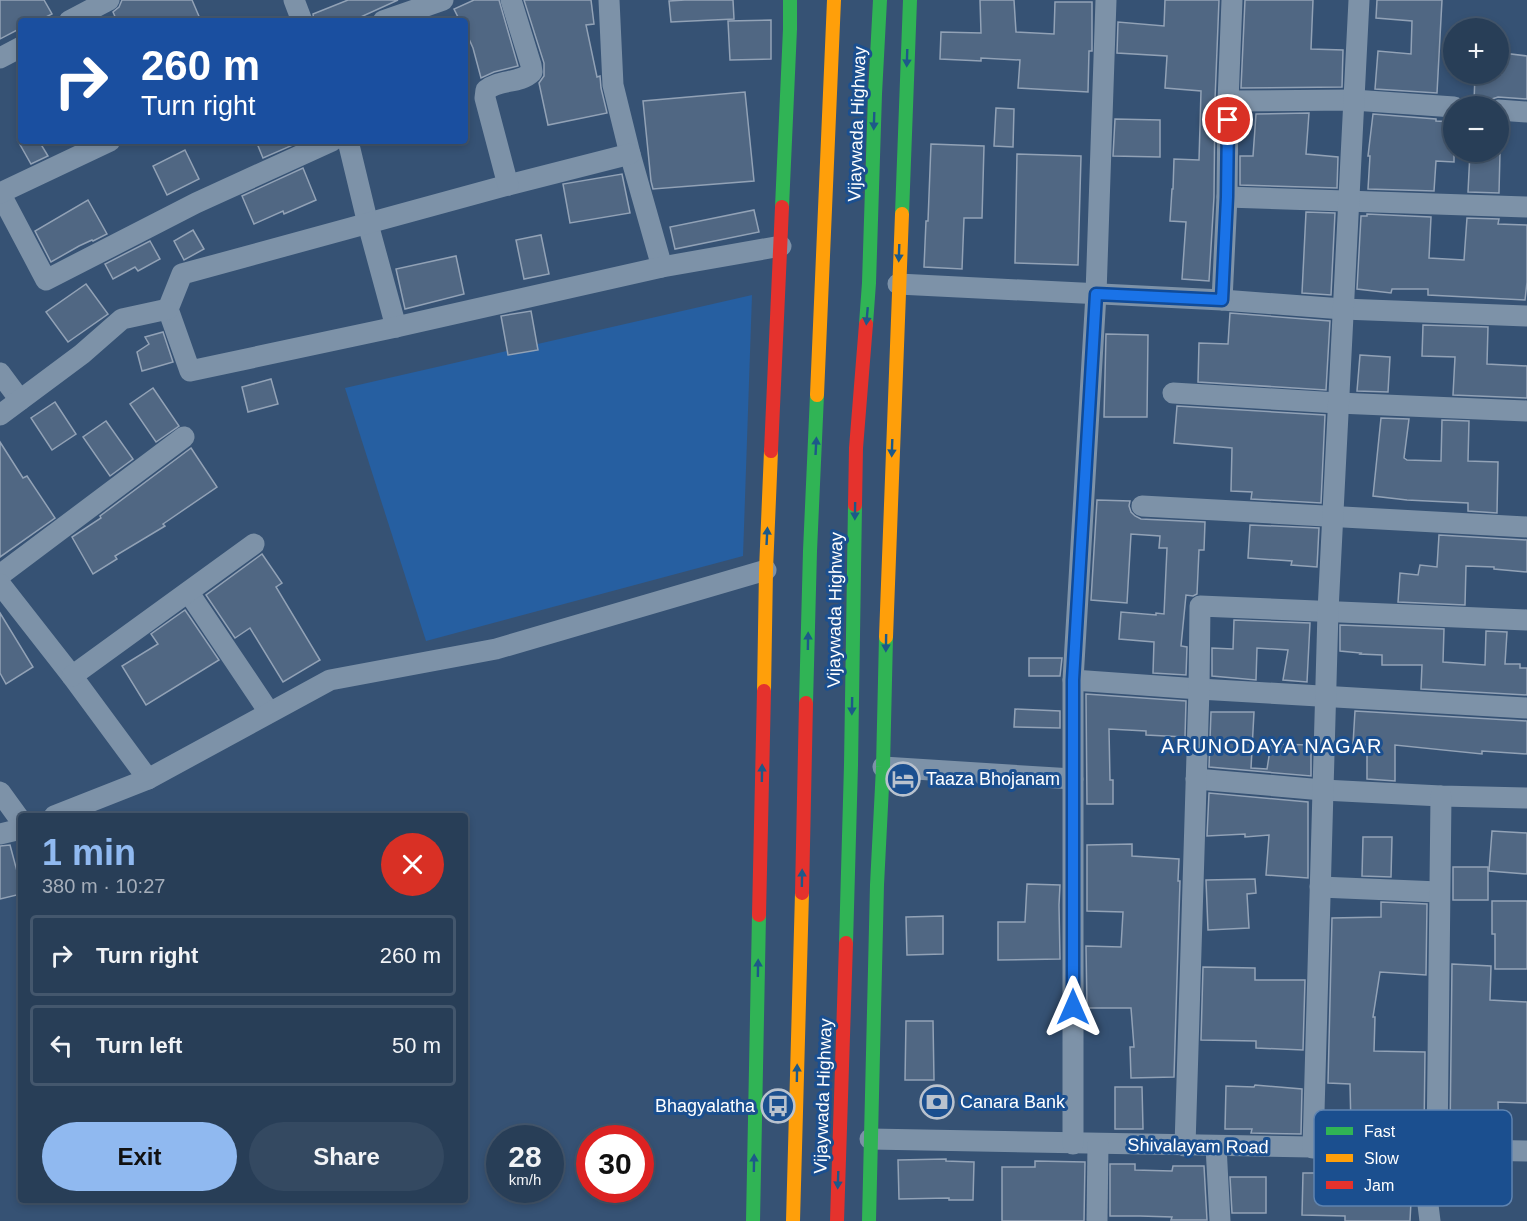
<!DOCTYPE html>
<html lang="en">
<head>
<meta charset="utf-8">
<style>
  :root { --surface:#283e57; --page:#344961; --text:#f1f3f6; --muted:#a5aeba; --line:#44576d; --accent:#90b9f0 }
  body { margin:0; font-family:Arial,sans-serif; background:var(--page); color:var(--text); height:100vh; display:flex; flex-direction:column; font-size:22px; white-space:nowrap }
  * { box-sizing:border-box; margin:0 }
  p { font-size:20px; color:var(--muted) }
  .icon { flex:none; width:33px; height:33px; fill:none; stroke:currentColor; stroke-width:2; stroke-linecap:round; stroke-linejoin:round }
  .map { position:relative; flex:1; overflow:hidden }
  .panel { position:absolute; left:18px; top:813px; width:450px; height:390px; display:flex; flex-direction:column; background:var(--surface); border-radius:6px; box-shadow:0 3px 9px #0003,0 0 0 2px var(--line) }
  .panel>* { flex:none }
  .top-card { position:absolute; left:18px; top:18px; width:450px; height:126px; border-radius:6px; box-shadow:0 3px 9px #0003,0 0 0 2px var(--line); background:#1a4fa0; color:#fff; overflow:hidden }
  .fabs { position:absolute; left:1443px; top:18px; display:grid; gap:12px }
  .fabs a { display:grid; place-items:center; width:66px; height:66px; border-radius:50%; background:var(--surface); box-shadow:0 3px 9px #0003,0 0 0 2px var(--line); font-size:30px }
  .speed { position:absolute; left:486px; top:1125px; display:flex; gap:12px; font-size:30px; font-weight:700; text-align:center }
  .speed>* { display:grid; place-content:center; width:78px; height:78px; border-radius:50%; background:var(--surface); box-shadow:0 3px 9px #0003,0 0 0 2px var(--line); line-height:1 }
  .speed small { font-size:15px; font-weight:400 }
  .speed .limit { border:9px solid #d22; background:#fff; color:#111 }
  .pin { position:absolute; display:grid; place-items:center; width:51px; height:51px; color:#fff; margin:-26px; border:3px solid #fff; border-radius:50%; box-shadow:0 2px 6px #0007 }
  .me { position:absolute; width:66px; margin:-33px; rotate:0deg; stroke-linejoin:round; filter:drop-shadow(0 0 4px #0008) }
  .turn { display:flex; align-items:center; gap:21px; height:126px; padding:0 24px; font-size:27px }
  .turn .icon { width:78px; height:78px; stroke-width:2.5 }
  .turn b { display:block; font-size:42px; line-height:51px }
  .round { display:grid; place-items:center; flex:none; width:63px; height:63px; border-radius:32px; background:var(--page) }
  .summary { display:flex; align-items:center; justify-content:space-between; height:102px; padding:0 24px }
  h1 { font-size:36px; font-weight:700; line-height:45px; color:var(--accent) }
  .cta { display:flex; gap:12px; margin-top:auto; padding:12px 24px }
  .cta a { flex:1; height:69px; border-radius:36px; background:var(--accent); color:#111; font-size:24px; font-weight:700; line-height:69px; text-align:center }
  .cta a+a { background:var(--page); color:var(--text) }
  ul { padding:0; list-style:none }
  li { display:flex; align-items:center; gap:18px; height:81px; margin:0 12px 9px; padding:0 12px; border:3px solid var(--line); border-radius:6px }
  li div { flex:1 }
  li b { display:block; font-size:22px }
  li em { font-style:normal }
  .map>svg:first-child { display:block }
  .green { fill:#265fa1 }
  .building { fill:#506783; stroke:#92a2b6; stroke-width:1.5 }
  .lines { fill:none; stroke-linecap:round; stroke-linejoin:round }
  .street { stroke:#7d92a8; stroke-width:21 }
  .fast { stroke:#30b455; stroke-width:14 }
  .slow { stroke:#ff9f0a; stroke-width:14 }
  .jam { stroke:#e5322d; stroke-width:14 }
  .oneway { fill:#1d5989 }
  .route-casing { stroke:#114b97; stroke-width:15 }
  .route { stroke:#1a73e8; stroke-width:10 }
  .labels { text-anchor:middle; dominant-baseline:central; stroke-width:6; stroke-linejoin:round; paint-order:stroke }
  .street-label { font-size:18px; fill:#fff; stroke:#1b4f8f }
  .poi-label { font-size:18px; fill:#fff; stroke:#1b4f8f; text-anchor:start }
  .neighbourhood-label { font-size:20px; letter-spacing:1.5px; fill:#fff; stroke:#1b4f8f }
  .key { fill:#1b4f8f; stroke:#5f84b1; stroke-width:1.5 }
  .key-label { font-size:16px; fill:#fff }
</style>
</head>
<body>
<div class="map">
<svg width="1527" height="1221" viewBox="0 0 1527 1221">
  <rect width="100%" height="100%" fill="#365274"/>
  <!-- green -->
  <polygon class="green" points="752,295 743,556 426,641 345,388"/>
  <!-- building -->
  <g class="building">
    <polygon points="0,0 44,0 52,14 38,21 21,21 21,28 0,39"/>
    <polygon points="122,0 192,0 201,21 117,21 113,12 119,7"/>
    <polygon points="348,0 398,0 352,21 314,21 313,14"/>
    <polygon points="474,0 499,0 518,66 494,72 481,78 473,48 465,30 465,21 460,21 454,9"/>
    <polygon points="524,0 591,0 594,24 586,25 597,77 600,76 601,88 607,113 548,125 539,83 544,76 544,63"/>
    <polygon points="685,0 733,0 734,19 671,22 669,1"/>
    <polygon points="980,0 1014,0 1016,32 1054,34 1055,2 1092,2 1092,51 1089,51 1088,92 1018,88 1020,60 981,58 981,61 940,59 941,32 981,33"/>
    <polygon points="1165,0 1219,0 1215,100 1214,197 1209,281 1182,279 1186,222 1170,221 1172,189 1173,189 1174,159 1199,160 1201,91 1165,88 1167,56 1117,53 1118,22 1164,26"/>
    <polygon points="1245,0 1313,0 1311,49 1343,50 1342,87 1241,88"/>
    <polygon points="1377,0 1442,0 1437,93 1375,89 1378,51 1411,54 1412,21 1376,18"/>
    <polygon points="771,20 771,59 730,60 728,21"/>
    <polygon points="1503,53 1527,56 1527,99 1498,97 1492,99 1487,104 1474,103 1475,74 1501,74"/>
    <polygon points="745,92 754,181 653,189 651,181 643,101"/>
    <polygon points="996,108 1014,109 1013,147 994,146"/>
    <polygon points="1309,113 1306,154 1338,157 1337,188 1240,185 1240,156 1253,156 1256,114"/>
    <polygon points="1373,114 1436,119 1436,121 1454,122 1454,162 1436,161 1434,191 1368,189 1370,156 1368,156"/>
    <polygon points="1115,119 1160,120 1160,157 1113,156"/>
    <polygon points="18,141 39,141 48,156 31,164"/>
    <polygon points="256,141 291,141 293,145 263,158"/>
    <polygon points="931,144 984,146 982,218 964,218 962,269 924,267 926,221 928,221"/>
    <polygon points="185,150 199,179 167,195 153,166"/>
    <polygon points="1470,152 1500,152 1499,193 1468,192"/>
    <polygon points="1017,154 1081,156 1078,265 1015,263"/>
    <polygon points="303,168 316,200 284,214 283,211 254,224 242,196"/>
    <polygon points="622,174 630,213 570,223 563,184"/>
    <polygon points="88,200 107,234 93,241 92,240 79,246 51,262 35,231"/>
    <polygon points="754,210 759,232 675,249 670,227"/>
    <polygon points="1306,212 1335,213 1331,295 1302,293"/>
    <polygon points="1367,214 1431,217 1429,258 1464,260 1467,218 1499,219 1498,224 1527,225 1527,282 1525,300 1428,295 1428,289 1392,289 1391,293 1357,289 1361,216 1367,216"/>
    <polygon points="193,230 204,249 184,260 174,241"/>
    <polygon points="541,235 549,274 524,279 516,240"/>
    <polygon points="150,241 160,259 138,271 135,267 113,279 105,264"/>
    <polygon points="456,256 464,294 405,309 396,269"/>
    <polygon points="86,284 108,314 68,342 46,312"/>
    <polygon points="531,311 538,350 508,355 501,316"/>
    <polygon points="1230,313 1330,321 1326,390 1198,382 1199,343 1228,344"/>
    <polygon points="1423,325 1488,327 1487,364 1527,366 1527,398 1453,395 1455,357 1422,356"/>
    <polygon points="163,332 173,362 142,371 137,352 149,344 145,337"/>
    <polygon points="1106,334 1148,335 1147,417 1104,417"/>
    <polygon points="1360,355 1390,357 1388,392 1357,391"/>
    <polygon points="271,379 278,404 248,412 242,387"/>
    <polygon points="153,388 179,426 156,442 130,404"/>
    <polygon points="55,402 76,434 52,450 31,418"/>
    <polygon points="1177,406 1325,415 1321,503 1251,499 1252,492 1231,491 1232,448 1174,443"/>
    <polygon points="1381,418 1409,419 1404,458 1407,460 1441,461 1442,420 1469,421 1468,461 1498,462 1497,513 1468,511 1468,503 1407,500 1373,496"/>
    <polygon points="106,421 133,459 110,476 83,437"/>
    <polygon points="0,442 23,478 27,476 55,518 0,557"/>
    <polygon points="191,448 217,487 163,524 165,526 115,556 117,559 93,574 72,537 101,518 100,516"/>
    <polygon points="1097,500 1130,501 1129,506 1131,512 1135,516 1141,519 1205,522 1204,550 1199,550 1197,594 1193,596 1186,595 1181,646 1187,647 1186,675 1153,673 1154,642 1119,639 1121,612 1156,615 1156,613 1164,614 1167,548 1159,548 1160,536 1131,534 1127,603 1091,600"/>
    <polygon points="1250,525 1319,528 1317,567 1291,565 1292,561 1248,558"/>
    <polygon points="1439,535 1527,540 1527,572 1494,569 1494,567 1466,566 1465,605 1398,602 1400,573 1418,575 1420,565 1437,567"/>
    <polygon points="262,554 282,583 276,587 320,660 283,682 250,628 235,638 206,595"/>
    <polygon points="185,610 219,660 146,705 122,666 158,644 151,634"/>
    <polygon points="0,613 33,667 6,684 0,673"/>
    <polygon points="1234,620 1310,623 1307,682 1283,680 1288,650 1257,648 1256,680 1212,676 1212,648 1233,649"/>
    <polygon points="1340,625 1444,629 1443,662 1485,665 1486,631 1507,632 1505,664 1520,664 1520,668 1527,668 1527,695 1421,689 1422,665 1382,665 1382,655 1360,654 1361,653 1340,651"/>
    <polygon points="1029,658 1062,658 1060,676 1029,676"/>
    <polygon points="1086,694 1186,701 1185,737 1146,735 1146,731 1109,729 1110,780 1113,780 1113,804 1087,804"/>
    <polygon points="1015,709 1060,711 1060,728 1014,727"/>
    <polygon points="1355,711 1527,721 1527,754 1482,751 1482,754 1395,745 1395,781 1367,779 1367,745 1353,744"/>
    <polygon points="1211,712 1254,712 1251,768 1267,769 1271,744 1311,745 1311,776 1209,767"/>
    <polygon points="1209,793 1308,802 1308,878 1266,875 1269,835 1245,837 1245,834 1207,836"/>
    <polygon points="1492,831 1527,833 1527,874 1489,871"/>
    <polygon points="1363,837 1392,837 1391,877 1362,876"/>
    <polygon points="1132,844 1132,856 1179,859 1178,881 1180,881 1174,1077 1131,1078 1130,1047 1134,1047 1131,1008 1087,1008 1086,946 1121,947 1123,912 1087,911 1087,845"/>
    <polygon points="10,845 21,886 21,894 0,899 0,846"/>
    <rect x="1453" y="867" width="35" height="33"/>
    <polygon points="1255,879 1256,893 1247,894 1249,928 1208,930 1206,880"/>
    <polygon points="1027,884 1060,885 1059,905 1060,959 998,960 998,922 1025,922"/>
    <polygon points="1492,901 1527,901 1527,969 1495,969 1495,934 1492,934"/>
    <polygon points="1381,902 1427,904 1426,975 1380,972 1373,1017 1375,1017 1374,1051 1425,1052 1424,1135 1386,1133 1387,1127 1351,1128 1350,1084 1328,1083 1332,918 1381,917"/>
    <polygon points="943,916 943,954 907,955 906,917"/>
    <polygon points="1452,964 1491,966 1490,1000 1527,1002 1527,1103 1498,1102 1499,1137 1450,1137"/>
    <polygon points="1203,967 1255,968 1255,980 1305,980 1303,1050 1256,1048 1256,1041 1201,1040"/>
    <polygon points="906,1021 933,1021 934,1080 905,1080"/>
    <polygon points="1255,1085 1302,1089 1301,1134 1251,1133 1252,1129 1225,1129 1226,1086 1254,1087"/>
    <polygon points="1115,1087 1142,1087 1143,1129 1115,1129"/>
    <polygon points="946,1159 946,1161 974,1162 973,1200 949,1200 949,1198 899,1199 898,1160"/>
    <polygon points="1035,1161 1085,1162 1084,1221 1002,1221 1002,1167 1035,1167"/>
    <polygon points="1110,1164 1135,1164 1135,1170 1172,1171 1173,1166 1204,1166 1207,1220 1171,1220 1172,1217 1140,1216 1110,1216"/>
    <polygon points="1303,1173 1338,1173 1338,1176 1379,1175 1379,1181 1412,1182 1410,1221 1345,1221 1345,1216 1302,1215"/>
    <polygon points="1230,1177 1266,1177 1266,1213 1232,1213"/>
  </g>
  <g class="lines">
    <!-- street -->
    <g class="street">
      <polyline points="294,0 302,21"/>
      <polyline points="609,0 613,85 630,154 662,267"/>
      <polyline points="69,21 109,0"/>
      <polyline points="383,21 443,0"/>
      <polyline points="0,58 21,47"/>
      <polyline points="1228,101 1353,100 1454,107"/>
      <polyline points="1498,110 1527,112"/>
      <polyline points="348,141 368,224 396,327"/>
      <polyline points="630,154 508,185 182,274 168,309 190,371 396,327 662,267 781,246"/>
      <path d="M508,185L485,98L486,90C499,79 520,84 532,72L531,65L511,0"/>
      <polyline points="0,193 46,280 196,203 332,141"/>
      <polyline points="0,193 110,141"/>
      <polyline points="1227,197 1527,207"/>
      <polyline points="898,284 1222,300 1343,309 1527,316"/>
      <polyline points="1222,300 1227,197 1228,101 1232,0"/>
      <polyline points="0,373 20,400"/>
      <polyline points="1173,393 1338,403 1527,411"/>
      <polyline points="0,415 82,354 122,319 168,309"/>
      <polyline points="1142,506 1527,527"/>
      <polyline points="0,575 184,437"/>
      <polyline points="0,584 72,676 148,779"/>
      <polyline points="189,593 269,712"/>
      <polyline points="72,676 254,544"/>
      <polyline points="1073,680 1199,689 1527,708"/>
      <polyline points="883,767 1073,779"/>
      <polyline points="1196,779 1323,790 1441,796 1527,798"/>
      <polyline points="0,792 21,821"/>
      <polyline points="54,816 148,779 330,680 496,649 766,570"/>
      <polyline points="0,834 21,829"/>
      <polyline points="1320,887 1439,892"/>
      <polyline points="870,1139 1527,1151"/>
      <polyline points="1073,1144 1073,680 1096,294 1106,0"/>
      <polyline points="1185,1146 1199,689 1200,606 1527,620"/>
      <polyline points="1216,1146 1220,1221"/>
      <polyline points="1313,1148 1328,611 1359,0"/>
      <polyline points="1421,1149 1430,1221"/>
      <polyline points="1437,1150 1441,796"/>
      <polyline points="1097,1221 1098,1144"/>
    </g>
    <!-- fast -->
    <g class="fast">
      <polyline points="782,207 790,29 790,0"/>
      <polyline points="902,214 910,0"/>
      <polyline points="866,324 869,283 875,94 880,0"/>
      <polyline points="806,703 810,551 817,395"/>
      <polyline points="846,943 851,765 855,505"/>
      <polyline points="753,1221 759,915"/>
      <polyline points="869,1221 877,885 883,767 886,637"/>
    </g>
    <!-- slow -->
    <g class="slow">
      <polyline points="817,395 834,0"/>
      <polyline points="886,637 902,214"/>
      <polyline points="764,691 766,570 771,451"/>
      <polyline points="793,1221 802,893"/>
    </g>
    <!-- jam -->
    <g class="jam">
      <polyline points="771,451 782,207"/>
      <polyline points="855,505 856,448 866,324"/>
      <polyline points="802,893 806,703"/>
      <polyline points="759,915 764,691"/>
      <polyline points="837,1221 846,943"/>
    </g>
  </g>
  <!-- one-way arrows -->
  <defs><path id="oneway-solid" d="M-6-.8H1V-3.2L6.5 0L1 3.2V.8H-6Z" transform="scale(1.5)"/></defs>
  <g class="oneway">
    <use href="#oneway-solid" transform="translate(907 58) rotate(92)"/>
    <use href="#oneway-solid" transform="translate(874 121) rotate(92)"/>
    <use href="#oneway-solid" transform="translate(899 253) rotate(92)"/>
    <use href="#oneway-solid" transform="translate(867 316) rotate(95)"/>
    <use href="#oneway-solid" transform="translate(816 446) rotate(-87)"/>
    <use href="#oneway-solid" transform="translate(892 448) rotate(92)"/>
    <use href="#oneway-solid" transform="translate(855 511) rotate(91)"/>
    <use href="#oneway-solid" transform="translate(767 536) rotate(-87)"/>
    <use href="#oneway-solid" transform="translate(808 641) rotate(-89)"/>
    <use href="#oneway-solid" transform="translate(886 643) rotate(91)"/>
    <use href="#oneway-solid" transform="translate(852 706) rotate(91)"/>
    <use href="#oneway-solid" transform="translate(762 773) rotate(-89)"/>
    <use href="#oneway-solid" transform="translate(802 878) rotate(-89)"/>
    <use href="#oneway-solid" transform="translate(758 968) rotate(-89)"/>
    <use href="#oneway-solid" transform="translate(797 1073) rotate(-89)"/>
    <use href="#oneway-solid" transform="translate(754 1163) rotate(-89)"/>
    <use href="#oneway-solid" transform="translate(838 1180) rotate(92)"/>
  </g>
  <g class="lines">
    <defs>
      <polyline id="route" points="1073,1007 1073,680 1096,294 1222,300 1227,197 1228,120"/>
    </defs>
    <!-- route casing -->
    <use href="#route" class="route-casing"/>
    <!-- route -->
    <use href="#route" class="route"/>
  </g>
  <!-- icons -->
  <defs>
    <symbol id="hotel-ring" viewBox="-11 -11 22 22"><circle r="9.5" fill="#1b4f8f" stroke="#b9c2ce" stroke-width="1.5"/><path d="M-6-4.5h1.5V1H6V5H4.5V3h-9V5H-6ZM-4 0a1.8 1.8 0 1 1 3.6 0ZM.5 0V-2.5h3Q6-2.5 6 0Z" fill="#b9c2ce"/></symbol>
    <symbol id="bank-ring" viewBox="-11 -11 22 22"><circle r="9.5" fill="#1b4f8f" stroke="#b9c2ce" stroke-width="1.5"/><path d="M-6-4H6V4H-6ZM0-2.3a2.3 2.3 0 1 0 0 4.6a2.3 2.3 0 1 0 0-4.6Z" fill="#b9c2ce"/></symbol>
    <symbol id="bus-ring" viewBox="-11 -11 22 22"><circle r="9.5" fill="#1b4f8f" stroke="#b9c2ce" stroke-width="1.5"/><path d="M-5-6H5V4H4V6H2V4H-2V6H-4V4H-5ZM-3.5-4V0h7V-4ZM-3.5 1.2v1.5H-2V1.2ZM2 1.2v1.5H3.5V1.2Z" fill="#b9c2ce"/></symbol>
  </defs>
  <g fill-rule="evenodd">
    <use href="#hotel-ring" x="884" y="760" width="38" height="38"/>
    <use href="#bank-ring" x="918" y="1083" width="38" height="38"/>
    <use href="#bus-ring" x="759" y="1087" width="38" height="38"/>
  </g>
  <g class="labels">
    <!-- street labels -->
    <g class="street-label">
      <text transform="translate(857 124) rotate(-88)">Vijaywada Highway</text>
      <text transform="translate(835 610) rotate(-89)">Vijaywada Highway</text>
      <text transform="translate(823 1096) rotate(-88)">Vijaywada Highway</text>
      <text transform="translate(1198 1146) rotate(1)">Shivalayam Road</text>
    </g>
    <!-- poi labels -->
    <g class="poi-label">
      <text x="926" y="779">Taaza Bhojanam</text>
      <text x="960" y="1102">Canara Bank</text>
      <text x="755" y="1106" text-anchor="end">Bhagyalatha</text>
    </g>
    <!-- neighbourhood labels -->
    <g class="neighbourhood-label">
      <text x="1272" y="746">ARUNODAYA NAGAR</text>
    </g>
  </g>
  <!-- legend -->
  <rect x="1314" y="1110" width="198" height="96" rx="9" class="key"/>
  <rect x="1326" y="1127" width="27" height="8" fill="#30b455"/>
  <rect x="1326" y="1154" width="27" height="8" fill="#ff9f0a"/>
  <rect x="1326" y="1181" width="27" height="8" fill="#e5322d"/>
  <g class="key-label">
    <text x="1364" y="1137">Fast</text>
    <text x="1364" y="1164">Slow</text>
    <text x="1364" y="1191">Jam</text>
  </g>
</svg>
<div class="fabs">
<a>+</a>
<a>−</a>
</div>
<div class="speed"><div>28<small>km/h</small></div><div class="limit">30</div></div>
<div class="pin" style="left:1228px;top:120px;background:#d93025"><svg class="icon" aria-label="arrive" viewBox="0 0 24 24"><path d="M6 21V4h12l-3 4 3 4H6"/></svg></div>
<svg class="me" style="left:1073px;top:1007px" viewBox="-20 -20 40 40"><path d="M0-17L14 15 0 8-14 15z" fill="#1a73e8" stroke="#fff" stroke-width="4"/></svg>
<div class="top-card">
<div class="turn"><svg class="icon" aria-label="right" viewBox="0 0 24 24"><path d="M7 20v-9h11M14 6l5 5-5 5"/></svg><div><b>260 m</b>Turn right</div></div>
</div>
<section class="panel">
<div class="summary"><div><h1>1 min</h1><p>380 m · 10:27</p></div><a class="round" style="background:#d93025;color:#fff"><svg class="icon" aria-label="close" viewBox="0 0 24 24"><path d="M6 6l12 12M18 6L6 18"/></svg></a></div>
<ul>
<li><svg class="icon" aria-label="right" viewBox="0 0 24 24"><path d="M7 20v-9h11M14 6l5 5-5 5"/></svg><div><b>Turn right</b></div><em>260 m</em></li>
<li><svg class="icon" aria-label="left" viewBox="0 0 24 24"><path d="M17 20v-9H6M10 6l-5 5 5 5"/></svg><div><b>Turn left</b></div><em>50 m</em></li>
</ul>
<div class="cta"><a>Exit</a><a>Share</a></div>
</section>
</div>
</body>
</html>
